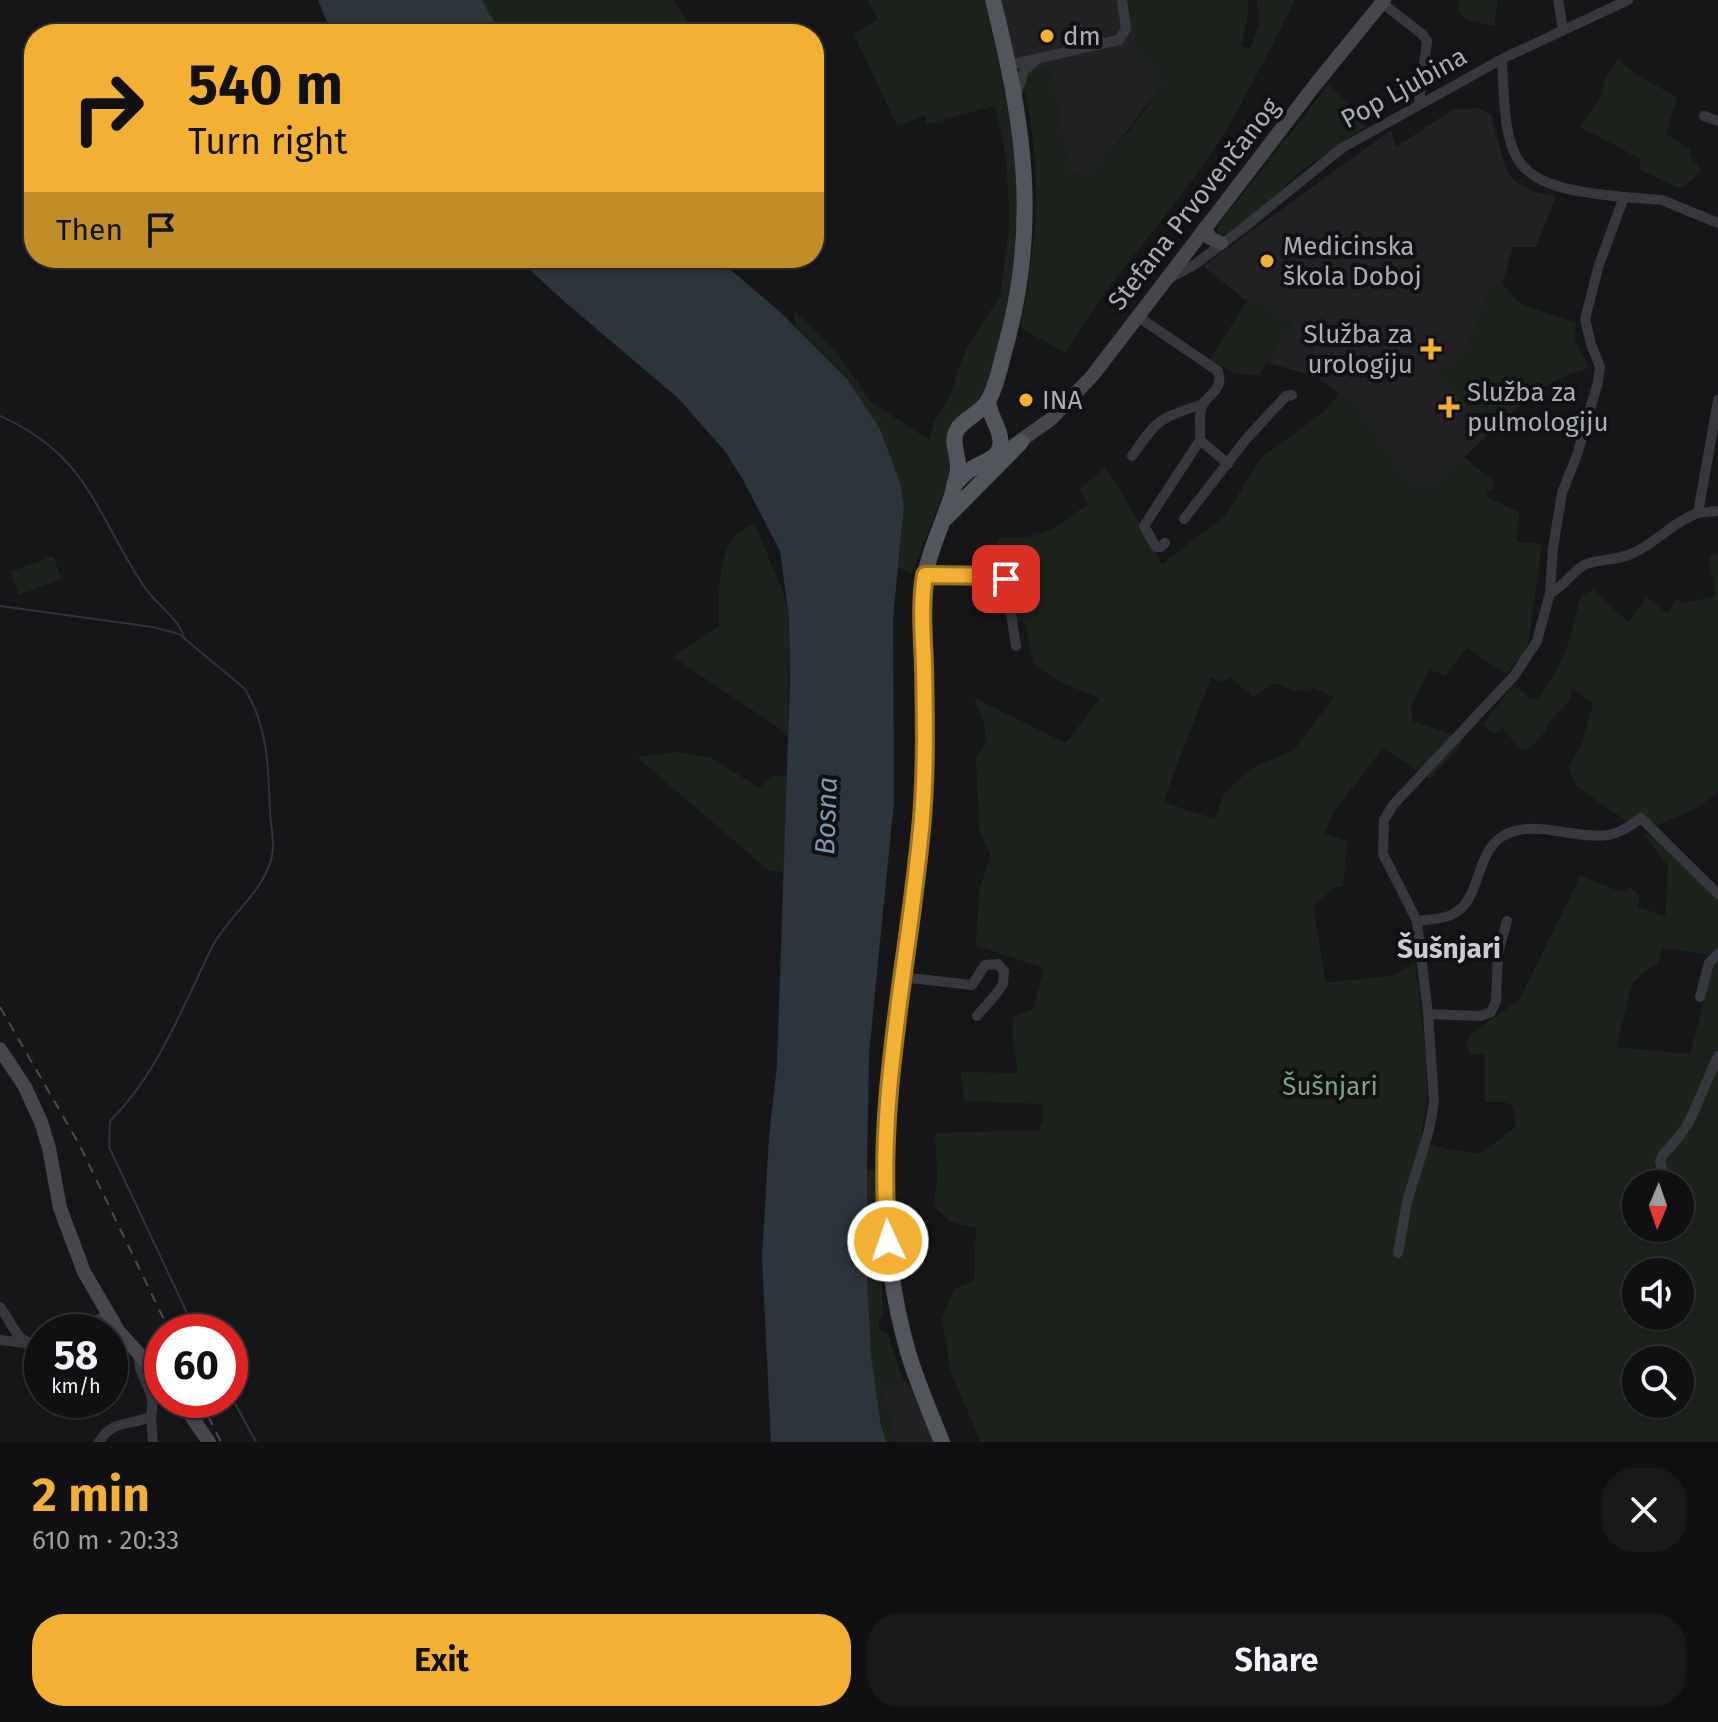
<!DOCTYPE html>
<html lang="en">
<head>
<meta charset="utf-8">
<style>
  :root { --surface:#101012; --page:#19191b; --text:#f1f3f6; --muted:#9c9d9f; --line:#303032; --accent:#f2b134 }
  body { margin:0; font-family:"Fira Sans",sans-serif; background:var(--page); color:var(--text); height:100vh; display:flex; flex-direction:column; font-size:30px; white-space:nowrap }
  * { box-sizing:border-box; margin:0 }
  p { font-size:26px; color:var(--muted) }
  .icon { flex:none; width:44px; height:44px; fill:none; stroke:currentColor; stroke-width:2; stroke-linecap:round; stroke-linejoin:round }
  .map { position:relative; height:1442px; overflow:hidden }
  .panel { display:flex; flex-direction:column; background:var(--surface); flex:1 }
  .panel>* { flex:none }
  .banner { position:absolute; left:24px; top:24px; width:800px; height:244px; border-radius:32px; box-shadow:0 2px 6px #0004,0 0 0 2px var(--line); background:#f2b134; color:#111; overflow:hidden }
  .needle { width:52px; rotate:182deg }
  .buttons { position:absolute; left:1622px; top:1170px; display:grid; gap:16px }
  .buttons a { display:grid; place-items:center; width:72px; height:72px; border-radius:50%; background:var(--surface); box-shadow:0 2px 6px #0004,0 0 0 2px var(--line); font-size:40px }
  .speed { position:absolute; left:24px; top:1314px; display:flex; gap:16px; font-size:40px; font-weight:700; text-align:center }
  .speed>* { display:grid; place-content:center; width:104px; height:104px; border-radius:50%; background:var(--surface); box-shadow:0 2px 6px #0004,0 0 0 2px var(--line); line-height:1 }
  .speed small { font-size:20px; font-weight:400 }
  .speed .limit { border:12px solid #d22; background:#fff; color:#111 }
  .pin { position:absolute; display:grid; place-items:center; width:68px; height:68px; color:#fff; margin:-34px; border-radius:16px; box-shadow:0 4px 12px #0006 }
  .me { position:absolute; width:88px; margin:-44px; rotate:357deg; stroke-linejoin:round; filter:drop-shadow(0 0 6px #0008) }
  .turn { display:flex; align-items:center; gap:28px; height:168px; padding:0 32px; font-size:36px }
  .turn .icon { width:104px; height:104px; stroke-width:2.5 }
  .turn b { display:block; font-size:56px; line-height:68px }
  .then { display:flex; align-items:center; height:76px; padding:0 32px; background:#0003; gap:16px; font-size:30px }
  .round { display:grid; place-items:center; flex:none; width:84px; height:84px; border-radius:32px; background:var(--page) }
  .head { display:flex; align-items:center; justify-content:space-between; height:136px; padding:0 32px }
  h1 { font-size:48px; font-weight:700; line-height:60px; color:var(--accent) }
  .cta { display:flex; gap:16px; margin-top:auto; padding:16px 32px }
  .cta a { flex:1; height:92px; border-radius:32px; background:var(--accent); color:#111; font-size:32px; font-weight:700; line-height:92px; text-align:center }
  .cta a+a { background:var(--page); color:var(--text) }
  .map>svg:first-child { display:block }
  .built { fill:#222225 }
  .green { fill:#1c231d; fill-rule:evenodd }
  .water { fill:#2c353c }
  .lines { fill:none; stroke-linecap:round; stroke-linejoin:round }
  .stream { stroke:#2c353c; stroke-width:2 }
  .street { stroke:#37383d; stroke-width:10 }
  .secondary { stroke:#45474d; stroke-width:14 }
  .primary { stroke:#53555c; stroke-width:16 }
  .rail { stroke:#4a4c52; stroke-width:2; stroke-dasharray:10 8; stroke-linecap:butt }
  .route-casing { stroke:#9d7322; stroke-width:20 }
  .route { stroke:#f2b134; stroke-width:14 }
  .poi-dot { fill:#f2b134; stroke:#111113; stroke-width:3 }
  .labels { text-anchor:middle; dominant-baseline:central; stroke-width:8; stroke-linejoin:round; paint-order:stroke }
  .poi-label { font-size:26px; fill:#a8adb8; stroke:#111113; text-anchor:start }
  .street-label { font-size:26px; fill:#a8adb8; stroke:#111113 }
  .park-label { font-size:26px; fill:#7fa381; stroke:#111113 }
  .water-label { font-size:28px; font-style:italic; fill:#7f9bb3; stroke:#111113 }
  .neighbourhood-label { font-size:28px; font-weight:bold; fill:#c9ccd4; stroke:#111113 }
</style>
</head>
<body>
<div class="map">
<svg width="1718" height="1442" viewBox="0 0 1718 1442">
  <rect width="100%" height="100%" fill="#161618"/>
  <!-- built -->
  <g class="built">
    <polygon points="999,0 1127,0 1138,47 1164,82 1115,147 1093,169 1082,174 1071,171 1066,160 1050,67 1030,72 1022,85"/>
    <polygon points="1476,108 1491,114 1506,170 1516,182 1532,191 1556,196 1536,247 1513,247 1502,284 1491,284 1469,345 1438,372 1444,381 1494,429 1441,479 1420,491 1404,478 1379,438 1355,408 1339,394 1316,376 1267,363 1291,323 1253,306 1203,266 1391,130 1396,147 1452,110"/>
    <polygon points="907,1381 935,1442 894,1442 882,1388"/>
  </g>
  <!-- green -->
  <g class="green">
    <polygon points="482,0 673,0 695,34 666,34 657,22 651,22 639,34 501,34"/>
    <path d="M867,0H984C1012,118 1039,238 995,357C990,370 987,391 977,402C970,411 959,419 950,426C949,444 954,458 951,474L912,573L898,567L904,505L900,482L879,427L847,379L796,328L794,311L840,357L871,402L929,440L935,420L953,390L957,371L968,346L1000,296L1009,226V207L1006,157L995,106L927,124L925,116L897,126L854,34L878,19Z"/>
    <path d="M1127,0H1248V14L1241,46L1250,49L1259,24L1257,0H1295C1268,52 1243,106 1210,155C1164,223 1106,282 1066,353L1021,328C1031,270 1040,212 1034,153C1031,129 1031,107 1022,85L1030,71L1050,67L1066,160L1074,173C1103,177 1148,104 1164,82L1138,47Z"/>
    <path d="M1459,0H1498L1494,25C1484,26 1478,19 1467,21L1457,10Z"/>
    <polygon points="1618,59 1638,76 1677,97 1666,134 1690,150 1691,157 1701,170 1685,186 1679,188 1641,170 1639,158 1580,127 1600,98 1605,79"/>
    <path d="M1329,84L1352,107L1365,127C1342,142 1320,157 1298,174C1280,190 1242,233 1219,235L1217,229L1219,224Z"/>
    <path d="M1491,284H1502L1522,305L1576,323L1575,340L1589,368C1544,381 1527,399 1494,429L1444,381L1437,372L1469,345Z"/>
    <polygon points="1247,301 1252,305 1257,301 1291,323 1259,375 1235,374 1210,359"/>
    <path d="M1339,394C1359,411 1374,431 1389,452C1401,469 1403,478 1420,491L1441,479L1464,457L1494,482V489L1487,492V497L1519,512L1517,542L1542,544L1528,644L1521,657L1506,674L1467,648L1445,675L1429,670L1411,707L1413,721L1449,733L1463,742L1430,779L1383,748L1333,813L1325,834L1347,841L1343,886L1335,887L1313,907L1326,983L1395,975L1415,963L1425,1045L1427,1098L1420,1141L1446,1149L1480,1154L1516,1127L1513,1106L1504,1102H1485V1053L1470,1055L1466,1044L1471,1034L1519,1000L1580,876L1622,892L1630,887L1639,896L1638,907L1665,916L1668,866L1643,834L1656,835L1689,862L1718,900V1442H981L951,1373L942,1318L954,1289L974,1281L976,1228L951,1222L934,1206L937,1178L935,1133L1039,1130L1043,1118L1042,1104L964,1101L961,1072L1018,1073L1013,1037V1017L1033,1009L1044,968L976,946L979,888L991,858L979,828L976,758L986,743L985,727L974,698L1066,743L1100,698L1060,682L1034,664L1025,623L994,611L988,554L1001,537C1047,540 1052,529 1088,504L1079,490L1104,468L1115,481L1162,564L1226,515L1260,459L1322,413ZM1211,677L1220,682L1231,678L1253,697L1275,683L1295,691L1312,688L1334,697L1294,750L1250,769L1224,794L1215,819L1163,802ZM1662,948L1709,954L1713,967L1690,1054L1616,1047L1632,984L1647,970L1658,964ZM1636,1184H1680V1228H1636ZM1636,1272H1680V1316H1636ZM1636,1360H1680V1404H1636Z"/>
    <path d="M755,524L784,595L789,617L788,737L775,725L673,657L719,626C720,590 714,537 755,524Z"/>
    <path d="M1718,553V791L1699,807L1653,827L1628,822L1576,786L1569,767L1582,743L1593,703L1572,688L1569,701L1550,721L1544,733L1530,748L1522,750L1502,728L1495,734L1483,724L1514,684L1530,699L1538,698C1551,680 1563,661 1569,640C1574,625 1576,610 1582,595L1594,590L1628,622L1647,597L1667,613L1676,600L1685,603L1715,596L1709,556Z"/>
    <polygon points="53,556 62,579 19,595 10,572"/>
    <polygon points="675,752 712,758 759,788 772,776 787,776 784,872 768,870 637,757"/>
    <path d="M877,1170L883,1316L878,1320L880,1331L888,1335L904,1382L882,1388L894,1442H887C861,1365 866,1253 867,1171Z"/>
  </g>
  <!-- water -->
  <g class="water">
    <polygon points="318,0 482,0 501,34 332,34"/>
    <polygon points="517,258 717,258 779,311 847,379 879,427 900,482 904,505 893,619 894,801 869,1054 867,1171 867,1277 871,1355 881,1426 887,1442 771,1442 762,1258 769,1137 777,1066 790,682 789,617 780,551 742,478 724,450 678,398 566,303"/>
  </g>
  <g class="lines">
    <!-- stream -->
    <g class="stream">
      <path d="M0,416C88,455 95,512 143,585C155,604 177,616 184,637"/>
      <path d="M0,606L153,627L179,634L245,689C269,730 268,767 270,813C271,828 275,840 272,856C265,888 236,910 218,937C209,950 203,967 196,981C172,1031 150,1082 110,1121L109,1147L196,1332"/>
      <polyline points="230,1394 256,1442"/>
    </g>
    <!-- street -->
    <g class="street">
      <polyline points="1558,0 1563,29"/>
      <polyline points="1382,3 1422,34 1427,41 1419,103"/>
      <polyline points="1009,65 1119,40 1126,29 1122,0"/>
      <polyline points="1017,93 1024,71 1036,60"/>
      <polyline points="1704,116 1718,121"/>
      <polyline points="1624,197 1662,200 1718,223"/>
      <polyline points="1166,280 1194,265 1242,229 1342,148 1502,59 1628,0"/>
      <path d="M1137,316L1218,371C1224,390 1209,393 1202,406C1198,415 1201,431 1200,440L1228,464"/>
      <path d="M1132,456C1159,417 1159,419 1203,404"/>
      <polyline points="1698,513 1718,511"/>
      <polyline points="1184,519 1247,438 1286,396 1292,395"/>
      <polyline points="1165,543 1161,547 1156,547 1144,526 1200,440"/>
      <polyline points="925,575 1003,576 1006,579 1016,646"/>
      <path d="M1550,593C1563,587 1571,573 1584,565C1596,559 1618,561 1633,553C1657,542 1673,522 1698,513L1718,400"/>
      <path d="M1417,921C1428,919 1443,920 1453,914C1482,899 1475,852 1503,836C1534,818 1574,840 1608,835C1621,833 1630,826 1641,818L1718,894"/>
      <polyline points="901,977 972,985 985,965 998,964 1004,971 1003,984 996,994 977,1016"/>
      <polyline points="1700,997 1709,963 1718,954"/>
      <polyline points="1428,1014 1480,1016 1491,1012 1496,1001 1498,953 1507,921"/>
      <polyline points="1666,1184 1660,1161 1662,1156 1678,1138 1689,1122 1718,1056"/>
      <path d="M1398,1253L1407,1202L1429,1130L1434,1102L1428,1014L1417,921L1383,854L1384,820L1393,805L1514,676L1537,641L1550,593L1553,548L1562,493L1577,455L1598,382L1600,367L1591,344L1585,319L1599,265L1624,197C1510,186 1506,168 1502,59"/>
      <path d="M0,1307C13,1324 17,1346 42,1345"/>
      <polyline points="79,1332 107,1314"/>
      <polyline points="0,1340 25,1343"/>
      <polyline points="151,1416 153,1442"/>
      <path d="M99,1442C114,1418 130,1427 151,1416C158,1389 136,1377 139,1354"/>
    </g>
    <!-- secondary -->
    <g class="secondary">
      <polyline points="1205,228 1210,238 1221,243"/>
      <polyline points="1013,446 1051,419 1093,375 1315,85 1384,0"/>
      <polyline points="0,1049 25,1087 41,1122 49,1148 60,1208 84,1272 119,1332 162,1379"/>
      <polyline points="180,1400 209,1442"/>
    </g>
    <!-- primary -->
    <g class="primary">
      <path d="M954,485C960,478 966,472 973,468C987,460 1004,457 1000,437C998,425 990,417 988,401"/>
      <polyline points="946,518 1021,442"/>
      <path d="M942,1442C930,1412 917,1383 908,1352C877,1245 881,1128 895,1019C903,950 918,882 922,813C925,766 925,719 924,671C923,640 919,606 925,575C932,539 953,505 958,469C959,456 951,444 956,432C962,419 980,414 988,401C997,386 1001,362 1006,345C1040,221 1023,121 993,0"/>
    </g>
    <!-- rail -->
    <g class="rail">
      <polyline points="0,1007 79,1144 170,1332"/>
      <polyline points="200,1400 221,1442"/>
    </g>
  </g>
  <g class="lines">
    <defs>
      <path id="route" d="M888,1241C875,1095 910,961 922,818C926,768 925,717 924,666C923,636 920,605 925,575L1003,576L1006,579"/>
    </defs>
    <!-- route casing -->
    <use href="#route" class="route-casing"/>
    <!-- route -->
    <use href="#route" class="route"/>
  </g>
  <!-- markers -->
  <g class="poi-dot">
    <circle cx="1047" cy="36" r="8"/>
    <circle cx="1267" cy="261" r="8"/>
    <path d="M1427 337h8v8h8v8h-8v8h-8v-8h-8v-8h8z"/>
    <circle cx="1026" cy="400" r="8"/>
    <path d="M1445 395h8v8h8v8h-8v8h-8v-8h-8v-8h8z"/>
  </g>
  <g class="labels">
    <!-- poi labels -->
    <g class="poi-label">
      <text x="1063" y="36">dm</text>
      <text x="1283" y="246">Medicinska<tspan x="1283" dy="30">škola Doboj</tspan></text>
      <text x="1413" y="334" text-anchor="end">Služba za<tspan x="1413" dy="30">urologiju</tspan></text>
      <text x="1467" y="392">Služba za<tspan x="1467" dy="30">pulmologiju</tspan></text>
      <text x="1042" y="400">INA</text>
    </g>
    <!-- street labels -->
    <g class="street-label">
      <text transform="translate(1404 88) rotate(-29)">Pop Ljubina</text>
      <text transform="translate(1194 204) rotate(-52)">Stefana Prvovenčanog</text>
    </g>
    <!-- park labels -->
    <g class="park-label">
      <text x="1330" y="1086">Šušnjari</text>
    </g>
    <!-- water labels -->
    <g class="water-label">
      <text transform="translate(826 816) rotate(-88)">Bosna</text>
    </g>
    <!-- neighbourhood labels -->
    <g class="neighbourhood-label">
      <text x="1449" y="948">Šušnjari</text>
    </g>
  </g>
</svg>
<div class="buttons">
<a><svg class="needle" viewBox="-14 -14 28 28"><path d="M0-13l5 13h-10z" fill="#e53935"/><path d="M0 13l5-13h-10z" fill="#9c9d9f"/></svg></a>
<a><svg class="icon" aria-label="sound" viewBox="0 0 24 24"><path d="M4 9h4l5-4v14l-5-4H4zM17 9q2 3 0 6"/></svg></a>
<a><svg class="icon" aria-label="search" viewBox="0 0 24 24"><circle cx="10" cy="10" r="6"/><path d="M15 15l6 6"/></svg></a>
</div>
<div class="speed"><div>58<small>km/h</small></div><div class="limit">60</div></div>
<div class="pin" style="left:1006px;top:579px;background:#d93025"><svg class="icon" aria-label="arrive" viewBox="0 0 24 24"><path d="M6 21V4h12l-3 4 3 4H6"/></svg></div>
<svg class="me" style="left:888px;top:1241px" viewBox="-20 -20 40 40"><circle r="17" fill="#f2b134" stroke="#fff" stroke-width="3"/><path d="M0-11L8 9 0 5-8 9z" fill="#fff"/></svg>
<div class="banner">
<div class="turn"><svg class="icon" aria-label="right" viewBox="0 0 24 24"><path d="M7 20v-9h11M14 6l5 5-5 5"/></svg><div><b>540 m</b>Turn right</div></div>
<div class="then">Then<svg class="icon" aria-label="arrive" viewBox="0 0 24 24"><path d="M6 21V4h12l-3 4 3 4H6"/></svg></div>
</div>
</div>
<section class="panel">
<div class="head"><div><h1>2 min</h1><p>610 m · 20:33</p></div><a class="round"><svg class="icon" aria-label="close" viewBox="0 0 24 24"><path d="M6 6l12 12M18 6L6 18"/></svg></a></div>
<div class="cta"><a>Exit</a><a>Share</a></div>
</section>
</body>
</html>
